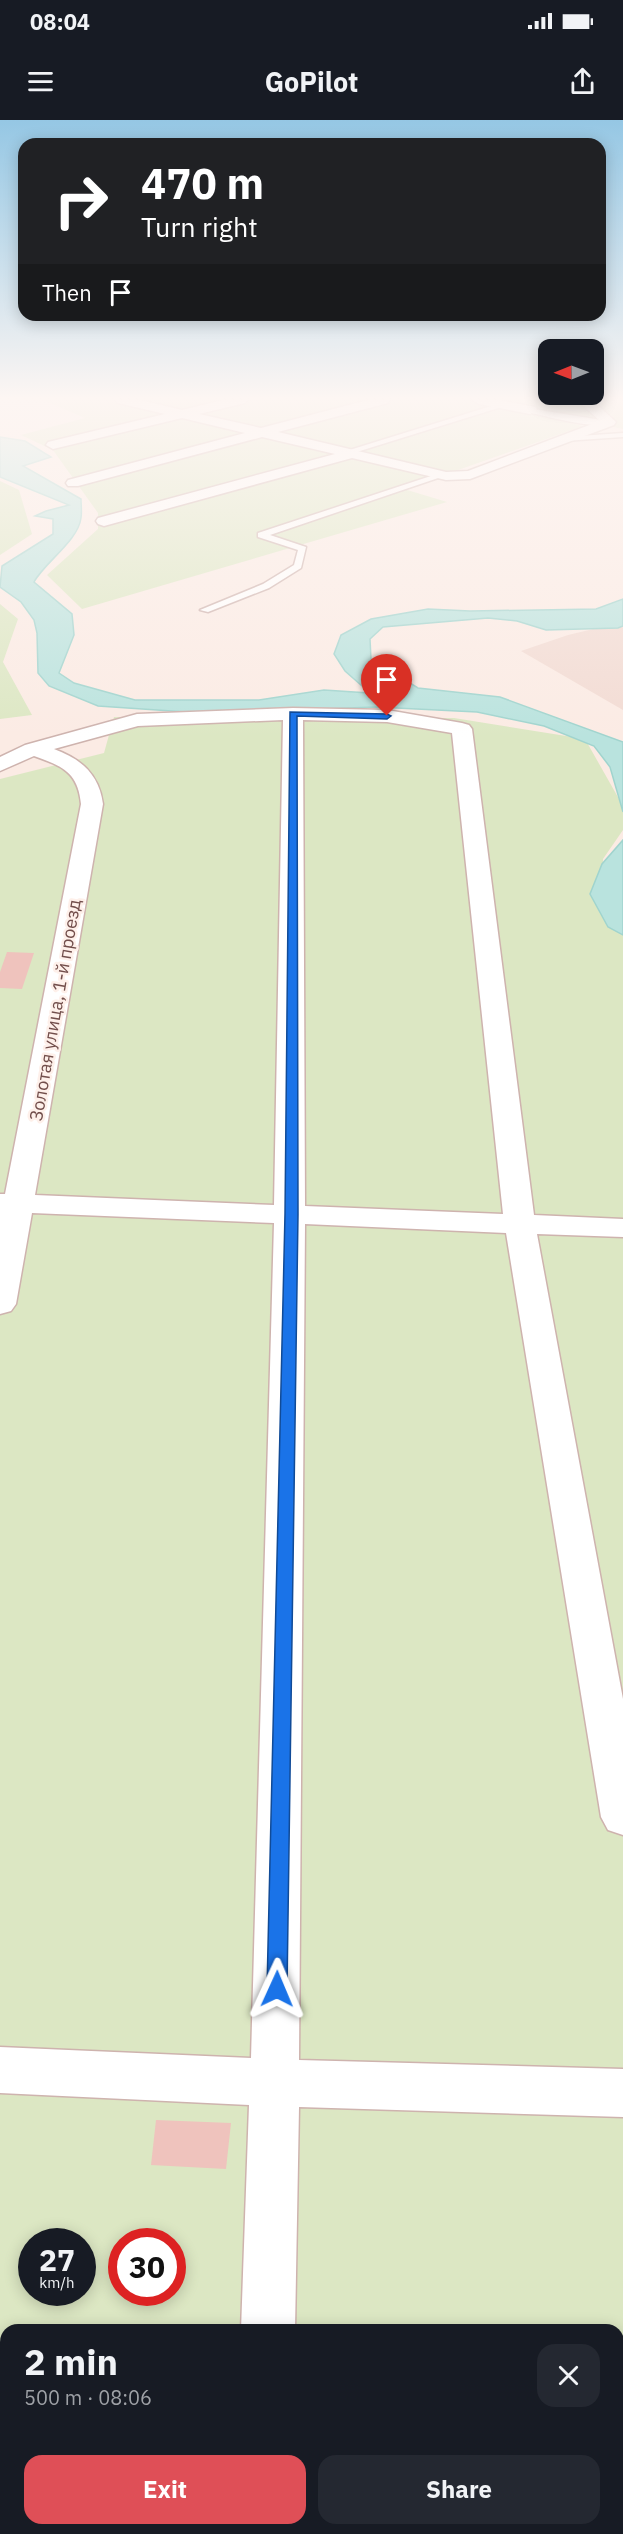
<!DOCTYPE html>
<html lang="en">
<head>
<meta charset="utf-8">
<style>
  :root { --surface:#171b24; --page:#242831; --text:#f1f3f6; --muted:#9ea1a6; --accent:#df4f57 }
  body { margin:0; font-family:"IBM Plex Sans",sans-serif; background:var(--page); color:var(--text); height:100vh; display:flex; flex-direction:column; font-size:22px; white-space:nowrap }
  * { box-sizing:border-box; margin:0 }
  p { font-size:20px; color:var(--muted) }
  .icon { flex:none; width:33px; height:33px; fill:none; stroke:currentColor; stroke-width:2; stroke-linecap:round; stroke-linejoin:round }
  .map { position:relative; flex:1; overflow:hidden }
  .side { position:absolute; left:0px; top:2204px; width:624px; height:212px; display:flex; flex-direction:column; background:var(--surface); border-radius:18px 18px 0 0; box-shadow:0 3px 15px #0003 }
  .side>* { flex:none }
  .hud { position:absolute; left:18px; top:18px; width:588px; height:183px; border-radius:18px; box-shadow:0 3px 15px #0003; background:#202124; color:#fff; overflow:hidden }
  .needle { width:39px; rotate:269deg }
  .tools { position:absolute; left:538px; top:219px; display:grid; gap:12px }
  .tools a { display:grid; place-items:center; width:66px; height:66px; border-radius:12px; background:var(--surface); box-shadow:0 3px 15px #0003; font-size:30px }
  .speed { position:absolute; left:18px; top:2108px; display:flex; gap:12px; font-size:30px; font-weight:700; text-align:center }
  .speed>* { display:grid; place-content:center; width:78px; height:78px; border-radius:50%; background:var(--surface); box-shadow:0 3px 15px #0003; line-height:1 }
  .speed small { font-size:15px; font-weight:400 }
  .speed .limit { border:9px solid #d22; background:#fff; color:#111 }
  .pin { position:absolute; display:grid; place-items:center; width:51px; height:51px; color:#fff; margin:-62px -26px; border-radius:50% 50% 50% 0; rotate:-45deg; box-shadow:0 0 6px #0007 }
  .pin .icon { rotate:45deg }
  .me { position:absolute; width:66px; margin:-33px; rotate:1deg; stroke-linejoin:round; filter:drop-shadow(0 0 4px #0008) }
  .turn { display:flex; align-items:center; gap:21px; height:126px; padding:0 24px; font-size:27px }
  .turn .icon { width:78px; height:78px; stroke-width:2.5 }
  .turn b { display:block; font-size:42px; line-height:51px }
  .then { display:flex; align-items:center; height:57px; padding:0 24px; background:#0003; gap:12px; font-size:22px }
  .round { display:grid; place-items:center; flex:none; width:63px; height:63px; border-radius:18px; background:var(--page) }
  .overview { display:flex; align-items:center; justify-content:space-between; height:102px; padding:0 24px }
  h1 { font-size:36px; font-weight:700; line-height:45px }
  .button { display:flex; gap:12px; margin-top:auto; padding:12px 24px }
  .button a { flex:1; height:69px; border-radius:18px; background:var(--accent); color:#fff; font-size:24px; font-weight:700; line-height:69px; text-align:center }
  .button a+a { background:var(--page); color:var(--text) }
  .status { display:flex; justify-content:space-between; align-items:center; height:42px; padding:0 30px; background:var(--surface); direction:ltr }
  .status svg { height:16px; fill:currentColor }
  header { display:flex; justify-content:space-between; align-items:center; height:78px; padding:0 24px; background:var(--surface); font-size:27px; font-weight:700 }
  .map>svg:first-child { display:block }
  .residential { fill:#f2dbd3 }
  .green { fill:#dce7c3; fill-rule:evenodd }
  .water { fill:#b9e3de; stroke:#a0d4ce; stroke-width:1.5 }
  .building { fill:#efc3bd }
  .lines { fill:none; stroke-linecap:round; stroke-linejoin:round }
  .lane-casing { stroke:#ceb3ae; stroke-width:3 }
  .street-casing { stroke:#ceb3ae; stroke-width:3 }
  .lane { fill:#fff; fill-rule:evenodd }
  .street { fill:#fff; fill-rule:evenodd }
  .route { fill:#1a73e8; stroke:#114b97; stroke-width:1.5 }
  .labels { text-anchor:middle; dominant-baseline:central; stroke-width:5; stroke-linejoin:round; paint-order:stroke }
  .far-street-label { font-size:18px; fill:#724e4b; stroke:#fef0ea }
</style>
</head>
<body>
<div class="status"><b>08:04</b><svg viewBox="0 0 49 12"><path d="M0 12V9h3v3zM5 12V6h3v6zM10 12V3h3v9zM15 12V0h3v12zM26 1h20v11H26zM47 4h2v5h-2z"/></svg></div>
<header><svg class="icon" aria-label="menu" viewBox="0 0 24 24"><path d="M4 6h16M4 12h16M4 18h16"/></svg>GoPilot<svg class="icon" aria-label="share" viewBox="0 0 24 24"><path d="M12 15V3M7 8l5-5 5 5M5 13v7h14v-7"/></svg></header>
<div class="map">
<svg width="623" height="2414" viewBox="0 0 623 2414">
  <rect width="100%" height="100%" fill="#fbebe4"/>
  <!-- residential -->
  <polygon class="residential" points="623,502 623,590 521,531 568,515"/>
  <!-- green -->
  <g class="green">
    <polygon points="43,280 469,280 583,306 404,369 447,382 82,489 47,455 98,409 98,393 53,330 21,315 85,298"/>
    <polygon points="489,280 623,280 623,309"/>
    <polygon points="0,361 19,370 32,414 0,435"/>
    <polygon points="0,484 18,499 3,542 32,595 0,599"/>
    <path d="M114,597L454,598L585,619L623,686V710L603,739L604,790L623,807V2414H0V659L104,633ZM32,2121H82V2172H32ZM122,2121H172V2172H122ZM6,2210H618V2409H6Z"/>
  </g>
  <!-- water -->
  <g class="water">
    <path d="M0,317L25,321L51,337L23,346L81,379C81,385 82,392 81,398C78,421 45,442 34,462L72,494L74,515L59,553L74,563L135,580H259L324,570L370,573L345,551L334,534L341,515L371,499L428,489L470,491L596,489L623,479V506L618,508L546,510L517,501L488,498L383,507L370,519L371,539L418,568L500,577L623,622V692L610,647L594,626L544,606L477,592L376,587L201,593L98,586L49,566L38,553L37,513L34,500L21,482L0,467L2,446L53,414V399L35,396L46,391L69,385L0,357Z"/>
    <polygon points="623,720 623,815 608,807 590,774 602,744"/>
  </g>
  <!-- building -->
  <g class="building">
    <polygon points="7,832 34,833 22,869 0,868 0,852"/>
    <polygon points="156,2000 231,2003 226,2049 151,2045"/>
  </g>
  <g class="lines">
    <defs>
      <g id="lane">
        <polygon points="501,283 508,285 347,335 340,333"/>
        <path d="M527,288L613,302C597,311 546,296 527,292Z"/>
        <polygon points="623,313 623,317 564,321 560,319 564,317"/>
        <polygon points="440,353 447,355 270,415 306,427 301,448 269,468 208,492 200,490 263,464 294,445 298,430 258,417 258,413"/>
      </g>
      <g id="street">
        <polygon points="116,280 140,280 182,290 223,280 247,280 245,283 199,294 261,308 368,280 390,280 388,283 278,312 446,352 468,351 600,301 577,280 592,280 616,302 614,305 470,359 446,360 352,338 104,406 98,404 96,401 98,398 335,334 262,317 78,366 68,366 66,363 68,360 245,313 182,298 53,329 46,325 48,322 165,294 118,283"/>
        <polygon points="472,280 499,280 535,287 537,290 530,294 479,284"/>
        <path d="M293,588L387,590L462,603L469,605L472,609L534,1095L623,1099V1117L537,1114L623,1579V1715L608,1710L601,1697L506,1113L305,1104L299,1940L623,1949V1997L299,1987L295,2210H241L249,1985L0,1973V1927L251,1938L274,1103L32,1093L16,1184L11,1191L0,1194V1074H5L81,684C78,652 62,646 34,636L0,651V637L25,625L137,594ZM283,600L274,1085L35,1075L103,684C99,654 81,639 54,629L138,606ZM303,600L387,602L452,613L503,1094L305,1086Z"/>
        <rect x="234" y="2409" width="58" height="5"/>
      </g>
    </defs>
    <!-- lane casing -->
    <use href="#lane" class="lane-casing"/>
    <!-- street casing -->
    <use href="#street" class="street-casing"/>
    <!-- lane -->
    <use href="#lane" class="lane"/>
    <!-- street -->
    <use href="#street" class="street"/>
  </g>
  <!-- sky -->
  <linearGradient id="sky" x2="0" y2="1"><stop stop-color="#95c7e4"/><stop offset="0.45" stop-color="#fdf6f3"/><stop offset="1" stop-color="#fdf6f3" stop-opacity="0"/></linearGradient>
  <rect width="623" height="618" fill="url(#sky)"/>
  <!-- route -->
  <polygon class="route" points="290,592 387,594 391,596 387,599 297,596 298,1094 287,1869 284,1875 277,1878 270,1875 267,1869 285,1094"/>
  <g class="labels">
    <!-- far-street labels -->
    <g class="far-street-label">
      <text transform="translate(55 890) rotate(-80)">Золотая улица, 1-й проезд</text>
    </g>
  </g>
</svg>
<div class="tools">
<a><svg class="needle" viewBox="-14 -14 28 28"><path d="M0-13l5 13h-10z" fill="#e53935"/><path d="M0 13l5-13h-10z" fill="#9ea1a6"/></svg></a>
</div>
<div class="speed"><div>27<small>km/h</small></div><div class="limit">30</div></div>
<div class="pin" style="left:387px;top:596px;background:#d93025"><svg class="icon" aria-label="arrive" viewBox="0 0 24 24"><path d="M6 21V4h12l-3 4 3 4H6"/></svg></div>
<svg class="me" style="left:277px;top:1869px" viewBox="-20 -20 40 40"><path d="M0-17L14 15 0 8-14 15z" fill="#1a73e8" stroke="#fff" stroke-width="4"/></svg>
<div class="hud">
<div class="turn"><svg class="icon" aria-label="right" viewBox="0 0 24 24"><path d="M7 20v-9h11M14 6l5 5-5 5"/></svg><div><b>470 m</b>Turn right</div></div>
<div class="then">Then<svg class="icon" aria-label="arrive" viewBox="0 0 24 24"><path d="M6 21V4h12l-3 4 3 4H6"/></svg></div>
</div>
<section class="side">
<div class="overview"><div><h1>2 min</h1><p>500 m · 08:06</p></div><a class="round"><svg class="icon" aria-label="close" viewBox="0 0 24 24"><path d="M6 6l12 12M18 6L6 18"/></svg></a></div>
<div class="button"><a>Exit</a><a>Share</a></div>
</section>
</div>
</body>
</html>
